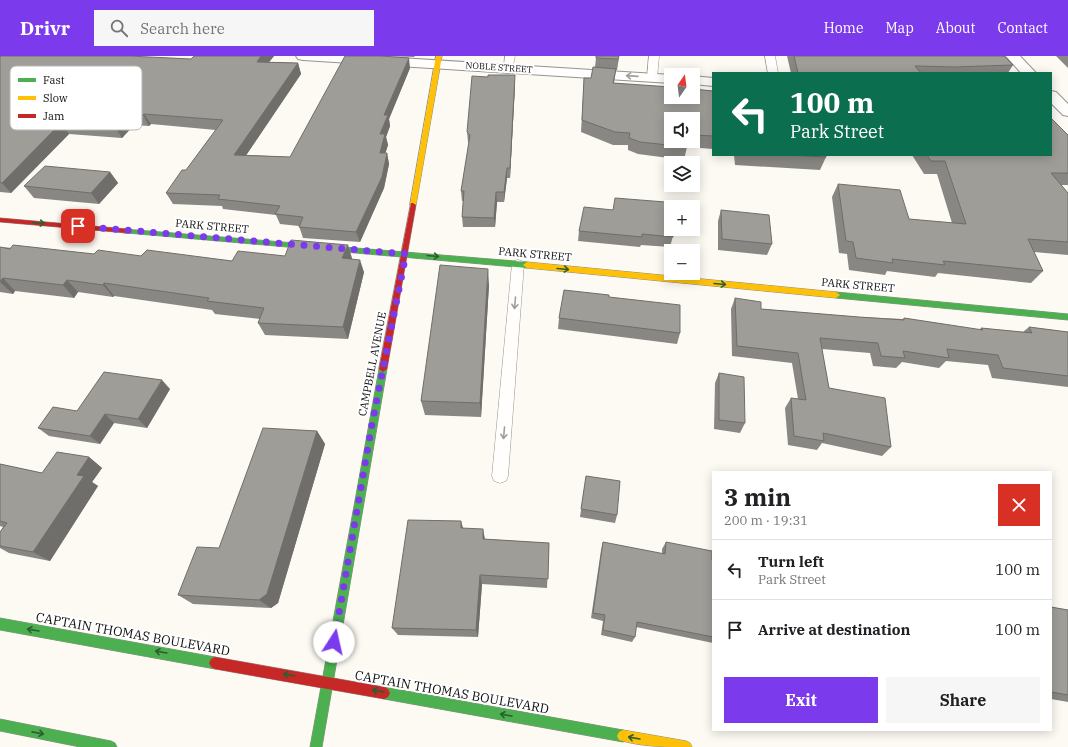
<!DOCTYPE html>
<html lang="en">
<head>
<meta charset="utf-8">
<style>
  :root { --surface:#fff; --page:#f6f6f6; --text:#202124; --muted:#757577; --line:#e0e0e0; --accent:#7c3aed }
  body { margin:0; font-family:"IBM Plex Serif",serif; background:var(--page); color:var(--text); height:100vh; display:flex; flex-direction:column; font-size:15px; white-space:nowrap }
  * { box-sizing:border-box; margin:0 }
  p { font-size:13px; color:var(--muted) }
  .icon { flex:none; width:22px; height:22px; fill:none; stroke:currentColor; stroke-width:2; stroke-linecap:round; stroke-linejoin:round }
  .map { position:relative; flex:1; overflow:hidden }
  .sheet { position:absolute; left:712px; top:415px; width:340px; height:260px; display:flex; flex-direction:column; background:var(--surface); border-radius:0px; box-shadow:0 2px 10px #0003 }
  .sheet>* { flex:none }
  .top-card { position:absolute; left:712px; top:16px; width:340px; height:84px; border-radius:0px; box-shadow:0 2px 10px #0003; background:#0b6e4f; color:#fff; overflow:hidden }
  .needle { width:26px; rotate:14deg }
  .fabs { position:absolute; left:664px; top:12px; display:grid; gap:8px }
  .fabs a { display:grid; place-items:center; width:36px; height:36px; border-radius:0px; background:var(--surface); box-shadow:0 2px 10px #0003; font-size:20px }
  .pin { position:absolute; display:grid; place-items:center; width:34px; height:34px; color:#fff; margin:-17px; border-radius:8px; box-shadow:0 2px 6px #0006 }
  .me { position:absolute; width:44px; margin:-22px; rotate:10deg; stroke-linejoin:round; filter:drop-shadow(0 0 3px #0008) }
  .turn { display:flex; align-items:center; gap:14px; height:84px; padding:0 12px; font-size:18px }
  .turn .icon { width:52px; height:52px; stroke-width:2.5 }
  .turn b { display:block; font-size:28px; line-height:34px }
  .round { display:grid; place-items:center; flex:none; width:42px; height:42px; border-radius:0px; background:var(--page) }
  .summary { display:flex; align-items:center; justify-content:space-between; height:68px; padding:0 12px }
  h1 { font-size:24px; font-weight:700; line-height:30px }
  .button { display:flex; gap:8px; margin-top:auto; padding:8px 12px }
  .button a { flex:1; height:46px; border-radius:0px; background:var(--accent); color:#fff; font-size:16px; font-weight:700; line-height:46px; text-align:center }
  .button a+a { background:var(--page); color:var(--text) }
  ul { padding:0; list-style:none }
  li { display:flex; align-items:center; gap:12px; height:60px; padding:0 12px; border-top:1px solid var(--line) }
  li div { flex:1 }
  li b { display:block; font-size:15px }
  li em { font-style:normal }
  header { display:flex; align-items:center; gap:24px; box-sizing:border-box; height:56px; padding:0 20px; background:var(--accent); color:#fff }
  header strong { font-size:19px }
  nav { display:flex; gap:22px; margin-inline-start:auto; font-size:14px }
  .search { width:280px; height:36px; background:var(--page); display:flex; align-items:center; gap:10px; box-sizing:border-box; padding:0 14px; border-radius:0px; color:var(--muted); font-size:15px }
  .map>svg:first-child { display:block }
  .lines { fill:none; stroke-linecap:round; stroke-linejoin:round }
  .lane-casing { stroke:#959491; stroke-width:1 }
  .street-casing { stroke:#959491; stroke-width:2 }
  .fast-casing { stroke:#8c8b87; stroke-width:1 }
  .slow-casing { stroke:#8c8b87; stroke-width:1 }
  .jam-casing { stroke:#8c8b87; stroke-width:1 }
  .lane { fill:#fffefd; fill-rule:evenodd }
  .street { fill:#fffefd; fill-rule:evenodd }
  .fast { fill:#4caf50; fill-rule:evenodd }
  .slow { fill:#ffc107; fill-rule:evenodd }
  .jam { fill:#c62828; fill-rule:evenodd }
  .wall { fill:#898783; fill-rule:evenodd }
  .shaded-wall { fill:#6f6e6a }
  .building { fill:#9f9d98; stroke:#6f6e6a }
  .oneway { stroke:#9f9e9d }
  .oneway2 { stroke:#2d5e2f }
  .route { stroke:#7c3aed; stroke-width:7; stroke-dasharray:0 12.6 }
  .labels { text-anchor:middle; dominant-baseline:central; stroke-width:4; stroke-linejoin:round; paint-order:stroke }
  .far-street-label { font-size:9px; fill:#0e0e0e; stroke:#fff }
  .street-label { font-size:11px; fill:#0e0e0e; stroke:#fff }
  .near-street-label { font-size:13px; fill:#0e0e0e; stroke:#fff }
  .key { fill:#fff; stroke:#b7b7b7; stroke-width:1 }
  .key-label { font-size:11px; fill:#0e0e0e }
</style>
</head>
<body>
<header>
<strong>Drivr</strong>
<div class="search"><svg class="icon" aria-label="search" viewBox="0 0 24 24"><circle cx="10" cy="10" r="6"/><path d="M15 15l6 6"/></svg>Search here</div>
<nav><a>Home</a><a>Map</a><a>About</a><a>Contact</a></nav>
</header>
<div class="map">
<svg width="1068" height="691" viewBox="0 0 1068 691">
  <rect width="100%" height="100%" fill="#fcfaf2"/>
  <g class="lines">
    <defs>
      <g id="lane">
        <polygon points="505,0 515,0 512,14 506,14 504,12"/>
        <polygon points="649,0 659,0 657,22 652,25 647,22"/>
        <polygon points="765,0 775,0 778,17 768,17"/>
        <polygon points="518,204 522,205 524,208 508,420 506,425 500,427 494,425 492,420 512,208 514,205"/>
      </g>
      <g id="street">
        <polygon points="296,0 368,0 672,19 671,27 303,4 298,3"/>
        <polygon points="1006,0 1020,0 1036,17 1021,17"/>
        <polygon points="693,20 713,22 713,30 693,28"/>
        <polygon points="1051,35 1056,36 1068,48 1068,60 1063,59 1051,47"/>
      </g>
      <g id="fast">
        <polygon points="124,173 527,206 531,209 527,212 127,177 124,177"/>
        <polygon points="836,236 1068,258 1068,264 836,242 832,239"/>
        <polygon points="383,310 387,313 322,691 310,691 379,313"/>
        <polygon points="0,562 215,601 219,603 221,607 219,611 215,613 0,574"/>
        <polygon points="384,631 623,674 627,676 629,680 627,684 623,686 384,643 380,641 378,637 380,633"/>
        <polygon points="0,663 111,685 115,687 117,691 80,691 0,675"/>
      </g>
      <g id="slow">
        <polygon points="436,0 442,0 416,149 413,151 410,149"/>
        <polygon points="527,206 836,236 840,239 836,242 527,212 523,209"/>
        <path d="M623,674L686,685L690,687L692,691C668,691 641,691 619,684L617,680L619,676Z"/>
      </g>
      <g id="jam">
        <polygon points="411,147 413,147 416,149 387,313 383,316 379,313"/>
        <polygon points="0,162 127,173 131,175 127,177 0,166"/>
        <polygon points="215,601 384,631 388,633 390,637 388,641 384,643 215,613 211,611 209,607 211,603"/>
      </g>
    </defs>
    <!-- lane casing -->
    <use href="#lane" class="lane-casing"/>
    <!-- street casing -->
    <use href="#street" class="street-casing"/>
    <!-- fast casing -->
    <use href="#fast" class="fast-casing"/>
    <!-- slow casing -->
    <use href="#slow" class="slow-casing"/>
    <!-- jam casing -->
    <use href="#jam" class="jam-casing"/>
    <!-- lane -->
    <use href="#lane" class="lane"/>
    <!-- street -->
    <use href="#street" class="street"/>
    <!-- fast -->
    <use href="#fast" class="fast"/>
    <!-- slow -->
    <use href="#slow" class="slow"/>
    <!-- jam -->
    <use href="#jam" class="jam"/>
  </g>
  <!-- wall -->
  <g class="wall">
    <polygon points="0,0 191,3 194,0 274,0 269,6 298,7 301,18 246,99 290,101 410,12 389,63 390,70 386,81 388,89 385,97 387,97 389,108 384,132 360,186 303,182 299,170 280,168 276,159 223,153 222,150 173,148 166,137 186,114 216,74 151,68 149,70 134,69 122,82 69,78 11,137 0,136"/>
    <polygon points="385,0 415,0 414,1"/>
    <path d="M619,0L617,14H616L614,27L713,35V93L687,91L684,104L638,98L628,94V89H613L581,76L584,22H591L595,11L596,2ZM693,63V85H671Z"/>
    <polygon points="787,0 1004,0 1013,9 1008,17 791,17"/>
    <polygon points="1056,0 1068,0 1068,12"/>
    <polygon points="515,29 510,122 507,122 504,146 497,146 495,171 463,171 462,161 463,145 462,145 461,135 469,87 468,86 467,76"/>
    <polygon points="1068,79 1068,129 1061,129 1068,137 1068,199 1034,196 1043,215 1031,227 938,217 935,221 887,215 885,219 849,214 847,198 839,197 832,141 838,128 909,163 952,167 937,118 924,118 912,99 1051,99"/>
    <polygon points="734,99 826,99 826,101 820,114 735,109"/>
    <polygon points="110,116 118,127 99,148 34,142 24,130"/>
    <polygon points="721,154 772,188 767,199 718,194 718,165"/>
    <polygon points="677,173 675,180 673,180 670,191 641,189 640,191 578,185 579,175"/>
    <polygon points="0,191 94,198 141,200 232,205 285,200 352,202 352,203 364,216 348,283 265,279 258,267 260,263 215,258 212,254 114,240 113,241 78,236 74,242 15,235 13,238 0,236"/>
    <polygon points="489,229 481,361 425,359 421,345"/>
    <polygon points="609,241 680,277 677,288 558,273 559,262"/>
    <polygon points="735,242 761,253 859,261 903,263 904,262 979,274 981,272 1023,276 1029,271 1068,276 1068,331 992,322 988,309 946,305 939,312 902,306 896,312 873,310 870,297 822,293 829,332 891,391 882,400 822,387 817,394 788,389 785,352 791,342 798,343 792,307 732,300 731,253"/>
    <polygon points="719,317 745,367 740,377 714,373 715,327"/>
    <polygon points="170,333 147,372 114,367 100,388 49,380 38,372 77,355"/>
    <polygon points="317,375 325,388 278,547 271,552 193,548 178,539 219,492"/>
    <polygon points="89,401 102,412 92,426 98,430 50,505 9,497 0,492 0,476 3,471 0,470 0,408 42,417"/>
    <polygon points="586,420 617,459 615,467 580,461"/>
    <polygon points="463,472 485,483 549,487 547,532 482,528 478,581 398,579 392,572"/>
    <polygon points="603,486 662,498 662,493 666,486 713,504 713,587 636,571 635,581 632,586 601,579 603,565 591,562 601,494"/>
    <polygon points="1051,551 1068,554 1068,646 1051,643"/>
  </g>
  <!-- shaded-wall -->
  <g class="shaded-wall">
    <polygon points="261,0 274,0 261,16 257,6"/>
    <polygon points="619,0 617,14 618,3"/>
    <polygon points="409,2 410,12 389,63 390,70 386,81 388,89 382,108 380,97 380,78 384,59"/>
    <polygon points="298,7 301,18 239,110 234,99"/>
    <polygon points="515,19 515,29 510,122 510,112"/>
    <polygon points="128,58 134,69 122,82 115,71"/>
    <polygon points="144,58 151,68 149,70 143,59"/>
    <polygon points="61,67 69,78 11,137 2,127"/>
    <polygon points="387,97 389,108 384,132 360,186 356,176"/>
    <polygon points="507,112 507,122 504,146 504,136"/>
    <polygon points="110,116 118,127 99,148 91,137"/>
    <polygon points="496,136 497,146 495,171 494,162"/>
    <polygon points="348,189 352,202 347,214 342,202"/>
    <polygon points="360,204 364,216 348,283 343,271"/>
    <polygon points="488,213 489,229 481,361 480,347"/>
    <polygon points="3,222 15,235 13,238 0,226"/>
    <polygon points="67,224 78,236 74,242 63,229"/>
    <polygon points="104,227 114,240 113,241 103,229"/>
    <polygon points="162,324 170,333 147,372 138,363"/>
    <polygon points="105,358 114,367 100,388 90,380"/>
    <polygon points="317,375 325,388 278,547 271,552 259,544"/>
    <polygon points="89,401 102,412 92,426 98,430 50,505 33,496 77,419"/>
    <polygon points="461,465 464,475 461,472"/>
    <polygon points="483,473 485,483 484,493 483,483"/>
    <polygon points="480,519 482,528 478,581 476,574"/>
  </g>
  <!-- building -->
  <g class="building">
    <polygon points="0,0 129,0 191,3 194,0 261,0 257,6 298,7 234,99 290,101 345,0 381,0 409,2 384,59 388,59 380,78 385,78 380,97 387,97 382,121 356,176 299,171 303,161 275,158 280,150 218,143 220,139 166,137 182,114 186,114 223,64 144,58 143,59 128,58 115,71 61,67 2,127 0,126"/>
    <polygon points="596,0 619,0 618,3 596,2"/>
    <polygon points="794,0 1004,0 1013,9 955,11 915,10 921,17 798,17"/>
    <polygon points="593,11 616,13 613,27 671,31 671,41 693,41 693,33 713,35 713,80 693,79 693,63 671,63 671,85 687,85 687,91 640,86 629,82 630,77 615,76 582,64 584,22 591,22"/>
    <polygon points="488,19 515,19 510,112 507,112 504,136 496,136 494,162 462,161 464,135 461,135 470,79 467,76 472,20 488,21"/>
    <polygon points="1051,62 1068,79 1068,117 1051,117 1068,137 1068,186 1028,183 1043,215 943,205 945,209 892,203 893,207 856,202 853,186 846,185 838,128 900,134 909,163 966,168 945,105 931,105 927,99 1051,99"/>
    <polygon points="786,99 826,99 826,101"/>
    <polygon points="45,110 110,116 91,137 24,130"/>
    <polygon points="615,142 678,147 678,151 671,151 671,173 673,173 673,181 642,178 642,181 579,175 584,151 613,154"/>
    <polygon points="721,154 769,159 772,188 722,183"/>
    <polygon points="291,184 348,189 342,202 360,204 343,271 258,267 264,252 207,245 209,242 104,227 103,229 67,224 63,229 3,222 0,225 0,191 10,193 13,189 94,198 98,194 141,200 147,194 232,205 238,195 285,200"/>
    <polygon points="440,209 488,213 480,347 421,345"/>
    <polygon points="564,234 609,239 609,241 680,249 680,277 559,262"/>
    <polygon points="735,242 761,246 761,253 859,261 904,264 904,262 983,274 981,272 1032,277 1029,271 1068,276 1068,320 1003,312 998,299 947,293 949,302 903,295 905,302 881,300 878,287 820,282 829,332 885,342 891,391 823,377 824,385 794,380 791,342 806,344 798,297 737,290"/>
    <polygon points="104,316 162,324 138,363 105,358 90,380 38,372 53,351 77,355"/>
    <polygon points="719,317 744,321 745,367 719,364"/>
    <polygon points="263,372 317,375 267,538 259,544 178,539 197,491 219,492"/>
    <polygon points="57,396 89,401 77,419 84,420 33,496 0,490 0,476 7,467 0,465 0,408 42,417"/>
    <polygon points="586,420 620,425 617,459 581,453"/>
    <polygon points="408,464 461,465 461,472 483,473 483,483 549,487 548,523 480,519 476,574 392,572"/>
    <polygon points="603,486 665,498 666,486 712,495 712,504 713,504 713,581 637,566 635,581 603,574 605,559 593,557"/>
    <polygon points="1051,551 1068,554 1068,639 1051,636"/>
  </g>
  <!-- one-way arrows -->
  <defs><path id="oneway-shaft" d="M-6 0H5M1.5-3L5.5 0L1.5 3" fill="none" stroke-width="1.6" stroke-linecap="round" stroke-linejoin="round"/></defs>
  <g class="oneway">
    <use href="#oneway-shaft" transform="translate(632 20) rotate(-176)"/>
    <use href="#oneway-shaft" transform="translate(515 247) rotate(95)"/>
    <use href="#oneway-shaft" transform="translate(504 377) rotate(95)"/>
  </g>
  <g class="oneway2">
    <use href="#oneway-shaft" transform="translate(39 167) rotate(5)"/>
    <use href="#oneway-shaft" transform="translate(433 200) rotate(5)"/>
    <use href="#oneway-shaft" transform="translate(563 213) rotate(5)"/>
    <use href="#oneway-shaft" transform="translate(720 228) rotate(5)"/>
    <use href="#oneway-shaft" transform="translate(33 574) rotate(-170)"/>
    <use href="#oneway-shaft" transform="translate(161 596) rotate(-170)"/>
    <use href="#oneway-shaft" transform="translate(289 619) rotate(-170)"/>
    <use href="#oneway-shaft" transform="translate(378 635) rotate(-169)"/>
    <use href="#oneway-shaft" transform="translate(506 659) rotate(-170)"/>
    <use href="#oneway-shaft" transform="translate(38 677) rotate(11)"/>
    <use href="#oneway-shaft" transform="translate(634 682) rotate(-170)"/>
  </g>
  <g class="lines">
    <!-- route -->
    <polyline class="route" points="78,170 406,198 372,368 334,586"/>
  </g>
  <g class="labels">
    <!-- far-street labels -->
    <g class="far-street-label">
      <text transform="translate(499 11) rotate(4)">NOBLE STREET</text>
    </g>
    <!-- street labels -->
    <g class="street-label">
      <text transform="translate(212 170) rotate(5)">PARK STREET</text>
      <text transform="translate(535 198) rotate(5)">PARK STREET</text>
      <text transform="translate(858 229) rotate(5)">PARK STREET</text>
      <text transform="translate(372 308) rotate(-79)">CAMPBELL AVENUE</text>
    </g>
    <!-- near-street labels -->
    <g class="near-street-label">
      <text transform="translate(133 578) rotate(10)">CAPTAIN THOMAS BOULEVARD</text>
      <text transform="translate(452 636) rotate(10)">CAPTAIN THOMAS BOULEVARD</text>
    </g>
  </g>
  <!-- legend -->
  <rect x="10" y="10" width="132" height="64" rx="6" class="key"/>
  <rect x="18" y="22" width="18" height="4" fill="#4caf50"/>
  <rect x="18" y="40" width="18" height="4" fill="#ffc107"/>
  <rect x="18" y="58" width="18" height="4" fill="#c62828"/>
  <g class="key-label">
    <text x="43" y="28">Fast</text>
    <text x="43" y="46">Slow</text>
    <text x="43" y="64">Jam</text>
  </g>
</svg>
<div class="fabs">
<a><svg class="needle" viewBox="-14 -14 28 28"><path d="M0-13l5 13h-10z" fill="#e53935"/><path d="M0 13l5-13h-10z" fill="#757577"/></svg></a>
<a><svg class="icon" aria-label="sound" viewBox="0 0 24 24"><path d="M4 9h4l5-4v14l-5-4H4zM17 9q2 3 0 6"/></svg></a>
<a><svg class="icon" aria-label="layers" viewBox="0 0 24 24"><path d="M12 4l9 5-9 5-9-5zM3 14l9 5 9-5"/></svg></a>
<a>+</a>
<a>−</a>
</div>
<div class="pin" style="left:78px;top:170px;background:#d93025"><svg class="icon" aria-label="arrive" viewBox="0 0 24 24"><path d="M6 21V4h12l-3 4 3 4H6"/></svg></div>
<svg class="me" style="left:334px;top:586px" viewBox="-20 -20 40 40"><circle r="19" fill="#fff"/><path d="M0-13L10 11 0 6-10 11z" fill="#7c3aed"/></svg>
<div class="top-card">
<div class="turn"><svg class="icon" aria-label="left" viewBox="0 0 24 24"><path d="M17 20v-9H6M10 6l-5 5 5 5"/></svg><div><b>100 m</b>Park Street</div></div>
</div>
<section class="sheet">
<div class="summary"><div><h1>3 min</h1><p>200 m · 19:31</p></div><a class="round" style="background:#d93025;color:#fff"><svg class="icon" aria-label="close" viewBox="0 0 24 24"><path d="M6 6l12 12M18 6L6 18"/></svg></a></div>
<ul>
<li><svg class="icon" aria-label="left" viewBox="0 0 24 24"><path d="M17 20v-9H6M10 6l-5 5 5 5"/></svg><div><b>Turn left</b><p>Park Street</p></div><em>100 m</em></li>
<li><svg class="icon" aria-label="arrive" viewBox="0 0 24 24"><path d="M6 21V4h12l-3 4 3 4H6"/></svg><div><b>Arrive at destination</b></div><em>100 m</em></li>
</ul>
<div class="button"><a>Exit</a><a>Share</a></div>
</section>
</div>
</body>
</html>
